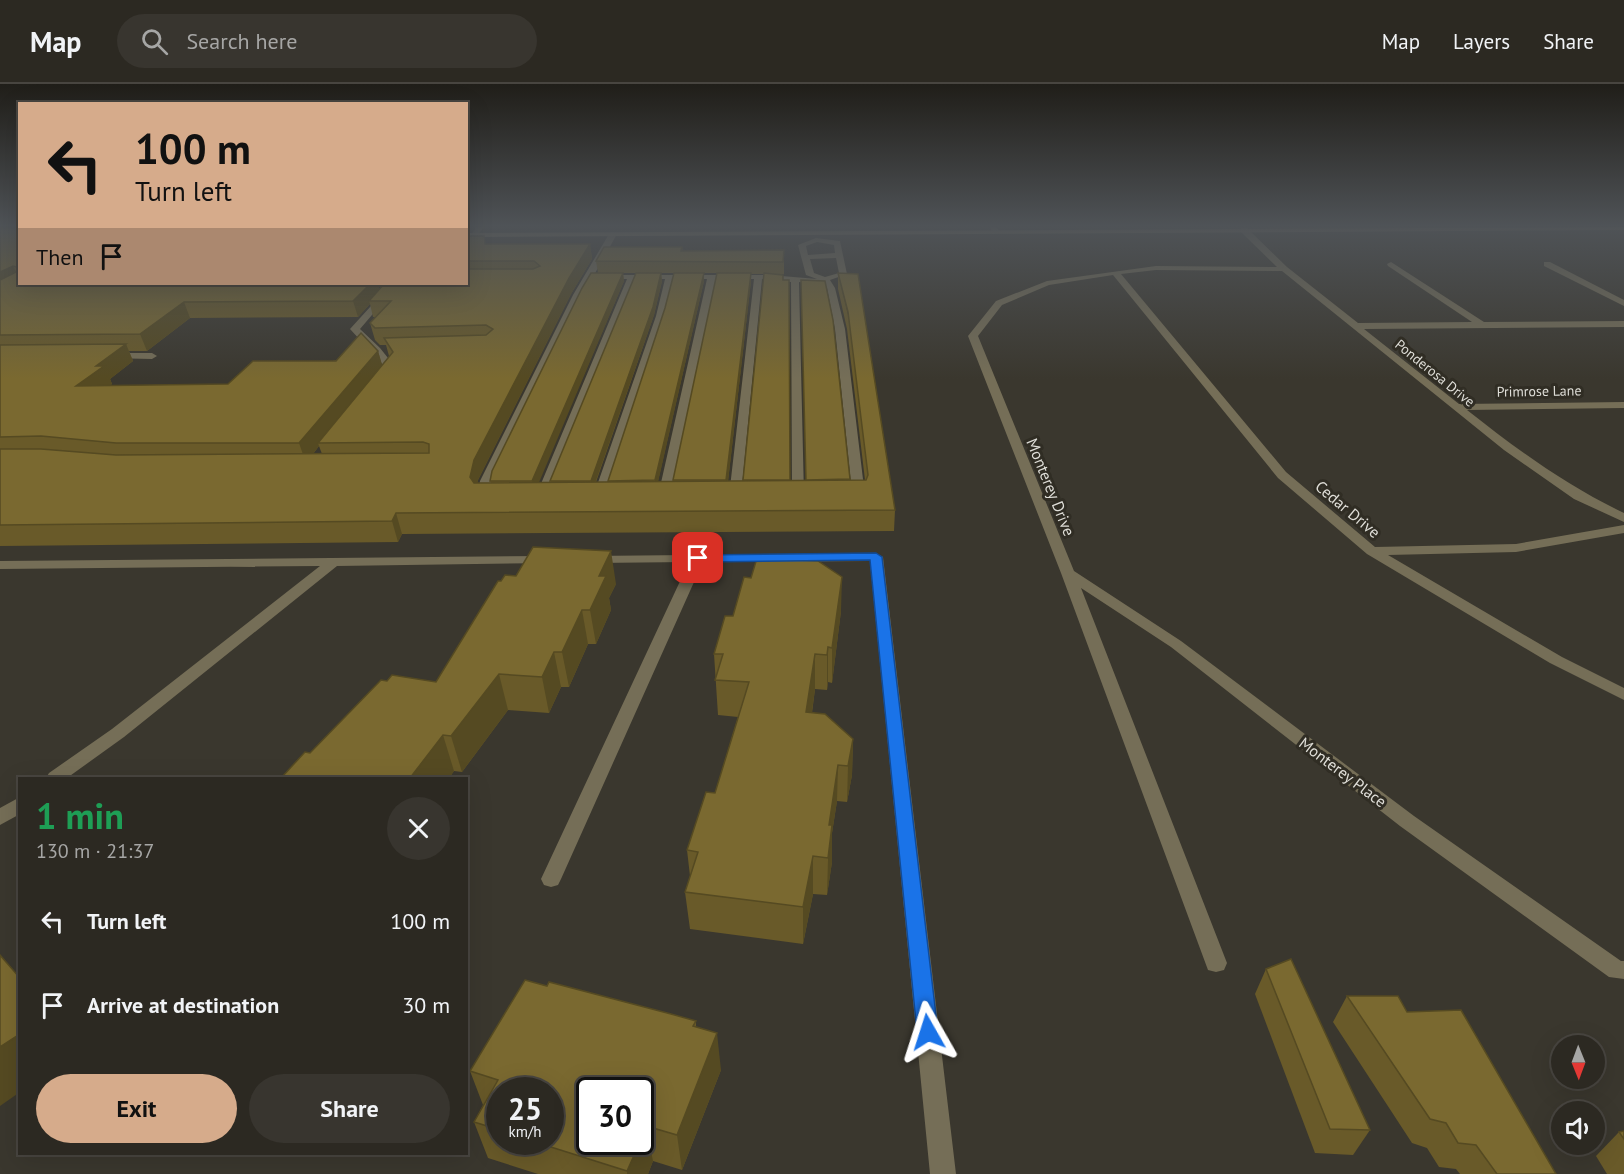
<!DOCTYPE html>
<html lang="en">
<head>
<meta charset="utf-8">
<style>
  :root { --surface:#2c2922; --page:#38352f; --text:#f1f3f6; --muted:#a6a6a5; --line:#484540; --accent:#d6ab8b }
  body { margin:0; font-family:"PT Sans",sans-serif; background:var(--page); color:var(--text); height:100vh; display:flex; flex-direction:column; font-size:22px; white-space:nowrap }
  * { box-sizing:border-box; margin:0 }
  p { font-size:20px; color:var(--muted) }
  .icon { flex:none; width:33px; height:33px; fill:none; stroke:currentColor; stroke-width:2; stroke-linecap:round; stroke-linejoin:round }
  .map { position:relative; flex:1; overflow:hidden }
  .details { position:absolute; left:18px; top:693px; width:450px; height:378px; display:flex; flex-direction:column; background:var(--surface); border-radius:0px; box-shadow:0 6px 24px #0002,0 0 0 2px var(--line) }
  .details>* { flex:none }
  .hud { position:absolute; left:18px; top:18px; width:450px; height:183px; border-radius:0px; box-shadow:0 6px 24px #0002,0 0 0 2px var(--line); background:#d6ab8b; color:#111; overflow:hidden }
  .needle { width:39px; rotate:179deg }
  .buttons { position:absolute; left:1551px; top:951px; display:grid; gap:12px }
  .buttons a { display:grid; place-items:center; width:54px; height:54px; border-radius:50%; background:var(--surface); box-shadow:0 6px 24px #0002,0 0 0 2px var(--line); font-size:30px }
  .speed { position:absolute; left:486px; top:993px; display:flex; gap:12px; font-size:30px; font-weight:700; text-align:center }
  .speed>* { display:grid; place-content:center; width:78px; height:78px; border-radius:50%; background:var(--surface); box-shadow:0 6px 24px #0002,0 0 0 2px var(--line); line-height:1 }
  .speed small { font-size:15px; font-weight:400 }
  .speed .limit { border:3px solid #111; border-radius:9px; background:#fff; color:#111 }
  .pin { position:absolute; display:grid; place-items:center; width:51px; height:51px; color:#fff; margin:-26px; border-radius:12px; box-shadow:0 3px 9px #0006 }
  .me { position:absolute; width:66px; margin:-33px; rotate:354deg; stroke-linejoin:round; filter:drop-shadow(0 0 4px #0008) }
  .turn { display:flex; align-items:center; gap:21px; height:126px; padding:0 18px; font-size:27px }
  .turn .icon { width:78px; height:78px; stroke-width:2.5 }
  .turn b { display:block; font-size:42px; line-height:51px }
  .then { display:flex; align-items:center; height:57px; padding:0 18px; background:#0003; gap:12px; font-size:22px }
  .round { display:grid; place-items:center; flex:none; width:63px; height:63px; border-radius:32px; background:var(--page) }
  .summary { display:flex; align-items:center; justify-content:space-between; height:102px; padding:0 18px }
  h1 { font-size:36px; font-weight:600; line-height:45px; color:#1e9e55 }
  .cta { display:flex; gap:12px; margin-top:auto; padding:12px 18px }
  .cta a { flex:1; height:69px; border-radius:36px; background:var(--accent); color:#111; font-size:24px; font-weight:600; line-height:69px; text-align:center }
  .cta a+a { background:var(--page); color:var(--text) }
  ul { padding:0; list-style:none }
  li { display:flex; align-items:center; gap:18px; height:84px; padding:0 18px }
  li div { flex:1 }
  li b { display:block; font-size:22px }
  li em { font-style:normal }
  header { display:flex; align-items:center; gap:36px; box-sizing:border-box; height:84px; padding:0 30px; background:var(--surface); border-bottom:2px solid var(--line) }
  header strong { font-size:28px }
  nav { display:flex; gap:33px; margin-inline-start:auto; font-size:21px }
  .search { width:420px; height:54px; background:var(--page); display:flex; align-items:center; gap:15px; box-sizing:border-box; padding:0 21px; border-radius:33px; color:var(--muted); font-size:22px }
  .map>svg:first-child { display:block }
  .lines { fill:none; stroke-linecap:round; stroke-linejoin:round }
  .lane { fill:#756e57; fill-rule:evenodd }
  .street { fill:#756e57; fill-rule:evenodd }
  .secondary { fill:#978b67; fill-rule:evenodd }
  .wall { fill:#695a29; fill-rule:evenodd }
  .shaded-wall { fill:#554a22 }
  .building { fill:#7a6930; stroke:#554a22; stroke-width:1.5 }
  .route { fill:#1a73e8; stroke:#114b97; stroke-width:1.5 }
  .labels { text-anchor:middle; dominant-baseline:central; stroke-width:6; stroke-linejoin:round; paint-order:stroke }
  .far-street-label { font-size:14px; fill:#dfded8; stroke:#302d24 }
  .street-label { font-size:16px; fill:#dfded8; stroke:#302d24 }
</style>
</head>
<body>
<header>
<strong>Map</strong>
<div class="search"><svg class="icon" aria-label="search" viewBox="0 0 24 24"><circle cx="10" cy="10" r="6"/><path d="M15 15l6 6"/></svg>Search here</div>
<nav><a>Map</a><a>Layers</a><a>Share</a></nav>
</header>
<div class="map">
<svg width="1624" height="1090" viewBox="0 0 1624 1090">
  <rect width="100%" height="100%" fill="#3a372e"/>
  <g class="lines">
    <!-- lane -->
    <g class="lane">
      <polygon points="990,143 996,143 1000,148 993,150"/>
      <path d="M613,148L617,150L594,191H770L817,195L806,191L798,161L816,154L840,157L847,190L830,196L835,204L845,245L865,412L863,415L855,416L849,412L852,409L835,245L827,204L825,201L799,198L804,412L798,416L792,412L791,198L762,195L741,412L735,416L729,412L754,195H716L670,412L664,416L660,415L658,412L707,195H673L664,232L605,413L599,417L595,416L593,413L656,232L665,195H635L547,414L541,418L537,417L535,414L627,195H591L581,211L492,397L490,411L492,414L486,418L479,417L477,414L480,397L573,211L609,150ZM817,158L834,161L835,169L808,171L806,162ZM836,174L839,189L825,193L814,189L810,175Z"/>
    </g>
    <!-- street -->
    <g class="street">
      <polygon points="476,143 484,143 476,153 470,153"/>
      <path d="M1241,144H1247L1287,183L1358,239L1472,238L1388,182L1387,180L1391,178L1484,238L1624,237V243L1364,245L1459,320L1624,318V324L1467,326C1518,366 1565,401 1624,429V438L1574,415L1504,366L1282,187L1156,186L1121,190L1286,388L1375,463L1516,460L1624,441V449L1516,468L1388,471L1562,573L1624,604V616L1550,579L1367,470L1278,394L1113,191L1049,201L1002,221L978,252L1074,487L1181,557L1414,732L1621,877H1624V895L1609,893L1400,742L1171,563L1081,504L1227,879L1224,886L1216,888L1208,886L1061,489L968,252L996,217L1047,197L1156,182L1277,183L1241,148Z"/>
      <polygon points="1544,178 1550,178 1624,216 1624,222 1544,182"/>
      <polygon points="381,200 389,200 389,211 360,245 380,264 396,284 388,295 384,296 379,293 386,284 350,245 381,211"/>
      <polygon points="110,269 152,269 157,272 152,275 107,274 105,272"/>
      <polygon points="876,469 883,473 956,1090 930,1090 870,477 703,478 561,795 558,801 551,803 544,801 541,795 689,478 594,479 587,475 589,472"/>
      <polygon points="546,472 551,473 553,476 551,479 337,482 124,653 67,694 46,694 49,689 112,645 320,482 0,485 0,477"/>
      <polygon points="20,713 20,730 0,741 0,724"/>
    </g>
    <!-- secondary -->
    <polygon class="secondary" points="1624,143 1624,146 466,153 466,149"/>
  </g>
  <!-- wall -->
  <g class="wall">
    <path d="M0,143H20V200H379V206L466,200V152L486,160H590L592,175L571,210L478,396L477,399H491L490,397L623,189L624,197L538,398H551L550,397L644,189H598L596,177L682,163L683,167L784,166V190H769L790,396H806L833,236L850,396H865L847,245L838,205V189L895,426L894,447L402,450L398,458L0,462ZM661,189H674L665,224L608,398H596L654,231L662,197ZM704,189H717L673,397H658L704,197ZM751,190H764L743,397H728L751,197ZM370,220L373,233H376L370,239L375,256L380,261H386L389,272L382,281L378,267L228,300L109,302L112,300L110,295L133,277L129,267H147L190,234L358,233ZM319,362L322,370H313Z"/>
    <polygon points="616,500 609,514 611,526 596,560 588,560 569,603 561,603 549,629 508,626 462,688 454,687 449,694 281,694 310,669 387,597 436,598"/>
    <polygon points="841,527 832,599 828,598 827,606 815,605 812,629 853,655 852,691 847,718 837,717 832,749 832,778 827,811 813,810 803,860 690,845 685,808 690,792 687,766 715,709 738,633 718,631 714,570 733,532"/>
    <polygon points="1266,885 1370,1046 1353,1071 1315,1069 1255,910"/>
    <path d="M547,902L696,937V943L721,986L682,1086L653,1077L648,1090H538L488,1074L474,1038L483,1021L470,987ZM500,1006L550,1058H500Z"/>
    <polygon points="1347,912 1407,928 1556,1090 1460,1090 1456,1085 1439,1083 1427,1064 1412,1059 1333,938"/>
    <polygon points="1624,1047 1624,1090 1607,1090 1596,1072 1619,1048"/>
  </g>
  <!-- shaded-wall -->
  <g class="shaded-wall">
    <polygon points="590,160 592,175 571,210 478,396 475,414 470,393 474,376 569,194"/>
    <polygon points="13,182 20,195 0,207 0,188"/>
    <polygon points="623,189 624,197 535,408 532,397"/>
    <polygon points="661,189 662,197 654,231 592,408 591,397"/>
    <polygon points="704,189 704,197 656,407 655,396"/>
    <polygon points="751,189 751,197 727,407 726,396"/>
    <polygon points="370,200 379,200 379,210 369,217 370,220 358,233 353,217"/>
    <polygon points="184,218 190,234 147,267 140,250"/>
    <polygon points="126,260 133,277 110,295 112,300 85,321 76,302 96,282"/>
    <polygon points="378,267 383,284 318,359 319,362 306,379 299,359"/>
    <polygon points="396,429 402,450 398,458 392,437"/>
    <polygon points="611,467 616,500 609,514 611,526 596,560 590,526 599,492"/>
    <polygon points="842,493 841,527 832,599 832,564"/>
    <polygon points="582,526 588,560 569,603 562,568"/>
    <polygon points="828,563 828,598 827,606 827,571"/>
    <polygon points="554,568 561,603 549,629 542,593"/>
    <polygon points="815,570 815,605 807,664 806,628"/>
    <polygon points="499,590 508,626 462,688 451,652"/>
    <polygon points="443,651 454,687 449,694 410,694"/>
    <polygon points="853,655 852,691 847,718 848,682"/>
    <polygon points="838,681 837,717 832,749 832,778 827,811 829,741"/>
    <polygon points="813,772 813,810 803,860 803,823"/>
    <polygon points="20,947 20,1008 0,1022 0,963"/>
    <polygon points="717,949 721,986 682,1086 677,1051"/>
    <polygon points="646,1042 653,1077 648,1090 627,1090 627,1087 640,1058 640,1055"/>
  </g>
  <!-- building -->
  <g class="building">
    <polygon points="14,143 20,143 20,184 13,182 0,188 0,144 14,144"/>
    <polygon points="466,152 484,152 485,160 590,160 569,194 474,376 470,393 474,399 866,396 868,391 848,228 838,189 858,190 895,426 396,429 392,437 0,441 0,365 41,365 116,371 429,369 429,360 423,358 318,359 393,268 384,254 486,251 493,245 486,241 375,244 370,239 391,217 369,217 384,200 466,200 466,185 533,185 540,182 534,177 466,177"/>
    <polygon points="604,163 682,163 681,167 784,166 783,178 596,177"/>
    <polygon points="20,186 20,200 370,200 353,217 184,218 140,250 0,251 0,196"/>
    <polygon points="591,189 623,189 532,397 490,397 492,387 582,204"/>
    <polygon points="636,189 661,189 653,223 591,397 550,397"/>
    <polygon points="674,189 704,189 655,396 608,397 665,224"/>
    <polygon points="717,189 751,189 726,396 673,396"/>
    <polygon points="764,189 783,191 783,196 789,196 790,396 743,396"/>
    <polygon points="801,196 825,197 833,236 850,395 806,396"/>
    <polygon points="361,249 378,267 299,359 116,359 41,352 0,353 0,261 126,260 96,282 104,282 76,302 228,300 253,277 336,277"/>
    <polygon points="533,463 611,467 599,492 606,492 590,526 582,526 562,568 554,568 542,593 499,590 451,652 443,651 410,694 281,694 305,668 310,669 381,596 387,597 392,591 436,598 498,497 501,497 505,491 516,492"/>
    <polygon points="757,474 818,477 842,493 832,564 828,563 827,571 815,570 806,628 825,630 853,655 848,682 838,681 829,741 832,741 828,774 813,772 803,823 685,808 698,768 687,766 706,708 715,709 749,598 715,596 723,570 714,570 725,532 733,532 744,493 751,494"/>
    <polygon points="0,871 20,894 20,947 17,952 0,963"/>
    <polygon points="1291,875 1370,1046 1330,1045 1266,885"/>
    <polygon points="525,896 547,902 549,898 671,930 696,937 693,942 717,949 677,1051 646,1042 640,1055 640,1006 590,1006 590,1058 640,1058 627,1087 535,1058 550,1058 550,1006 500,1006 500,1046 474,1038 498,996 470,987"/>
    <polygon points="1347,912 1398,912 1407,928 1461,926 1556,1090 1497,1090 1476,1061 1458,1059 1446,1039 1430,1035"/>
    <polygon points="1624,1047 1624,1055 1619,1048"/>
  </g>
  <!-- sky -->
  <linearGradient id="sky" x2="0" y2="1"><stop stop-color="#201e19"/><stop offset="0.48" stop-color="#4f5357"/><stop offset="1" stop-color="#4f5357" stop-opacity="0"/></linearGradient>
  <rect width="1624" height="295" fill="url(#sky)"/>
  <!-- route -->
  <polygon class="route" points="876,469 882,473 938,948 935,954 928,957 920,954 917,948 870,476 698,478 691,474 698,471"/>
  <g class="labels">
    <!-- far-street labels -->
    <g class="far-street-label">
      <text transform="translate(1435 289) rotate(39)">Ponderosa Drive</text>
      <text transform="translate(1539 307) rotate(-1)">Primrose Lane</text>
    </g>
    <!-- street labels -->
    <g class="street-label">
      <text transform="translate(1051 403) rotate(68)">Monterey Drive</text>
      <text transform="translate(1348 425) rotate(40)">Cedar Drive</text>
      <text transform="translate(1343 688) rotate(37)">Monterey Place</text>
    </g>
  </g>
</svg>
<div class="buttons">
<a><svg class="needle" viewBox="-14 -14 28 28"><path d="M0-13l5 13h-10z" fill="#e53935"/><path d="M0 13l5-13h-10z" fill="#a6a6a5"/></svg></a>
<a><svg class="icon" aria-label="sound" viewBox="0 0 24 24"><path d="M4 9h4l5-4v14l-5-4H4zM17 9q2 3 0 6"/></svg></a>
</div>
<div class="speed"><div>25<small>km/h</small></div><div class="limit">30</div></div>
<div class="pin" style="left:698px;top:474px;background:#d93025"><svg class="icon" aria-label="arrive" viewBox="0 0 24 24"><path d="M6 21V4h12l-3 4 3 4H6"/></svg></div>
<svg class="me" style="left:928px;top:948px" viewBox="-20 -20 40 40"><path d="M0-17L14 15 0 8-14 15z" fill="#1a73e8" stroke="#fff" stroke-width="4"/></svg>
<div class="hud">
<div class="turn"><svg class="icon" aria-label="left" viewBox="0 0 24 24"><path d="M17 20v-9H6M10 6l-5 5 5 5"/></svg><div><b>100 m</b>Turn left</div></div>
<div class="then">Then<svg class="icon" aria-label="arrive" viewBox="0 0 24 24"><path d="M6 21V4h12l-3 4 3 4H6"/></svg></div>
</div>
<section class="details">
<div class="summary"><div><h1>1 min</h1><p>130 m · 21:37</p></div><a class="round"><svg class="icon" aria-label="close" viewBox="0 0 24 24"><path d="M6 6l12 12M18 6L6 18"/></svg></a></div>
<ul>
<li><svg class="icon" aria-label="left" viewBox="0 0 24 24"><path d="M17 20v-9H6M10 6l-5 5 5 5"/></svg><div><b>Turn left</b></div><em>100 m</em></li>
<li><svg class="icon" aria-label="arrive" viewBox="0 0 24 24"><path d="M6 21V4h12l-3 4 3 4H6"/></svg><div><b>Arrive at destination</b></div><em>30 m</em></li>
</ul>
<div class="cta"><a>Exit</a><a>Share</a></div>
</section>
</div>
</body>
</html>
